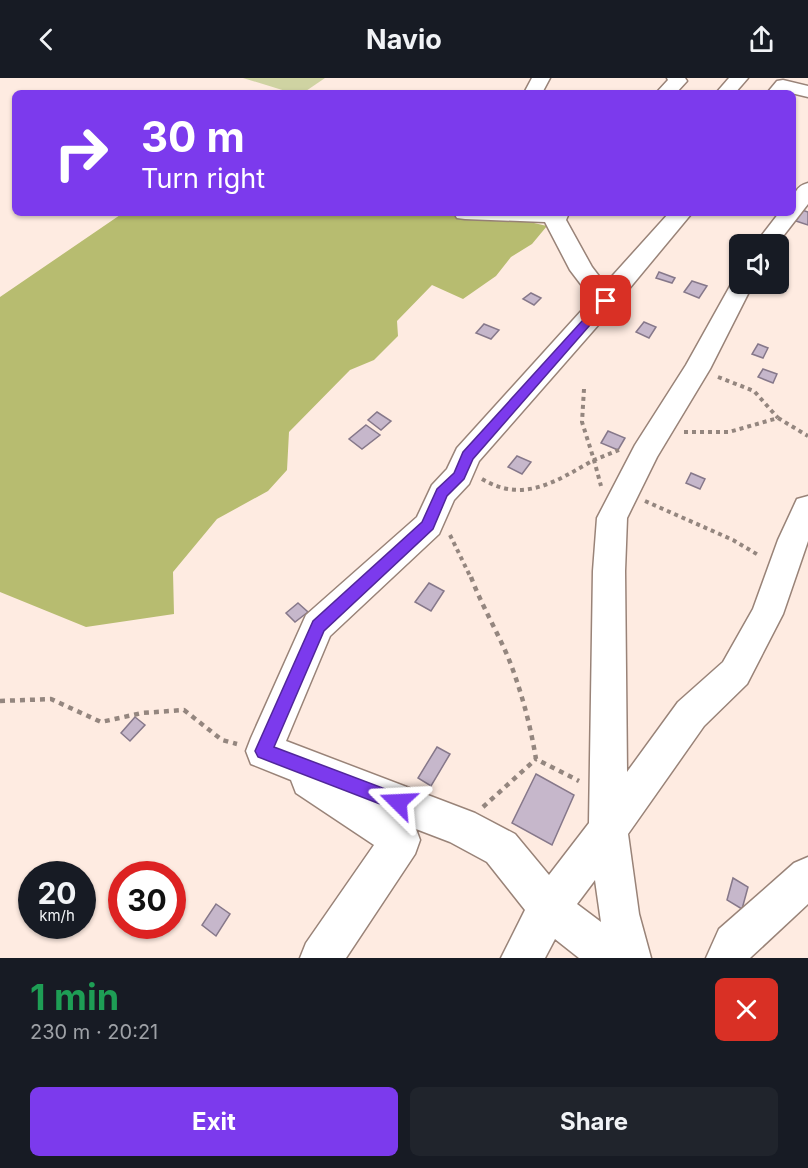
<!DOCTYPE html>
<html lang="en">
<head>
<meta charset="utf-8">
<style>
  :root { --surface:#171b24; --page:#20242c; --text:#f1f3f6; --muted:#9ea1a6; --accent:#7c3aed }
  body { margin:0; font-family:Inter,sans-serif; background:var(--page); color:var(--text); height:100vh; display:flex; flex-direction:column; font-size:22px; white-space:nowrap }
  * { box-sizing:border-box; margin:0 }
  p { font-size:20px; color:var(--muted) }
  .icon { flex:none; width:33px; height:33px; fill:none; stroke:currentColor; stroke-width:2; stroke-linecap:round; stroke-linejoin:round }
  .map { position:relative; height:880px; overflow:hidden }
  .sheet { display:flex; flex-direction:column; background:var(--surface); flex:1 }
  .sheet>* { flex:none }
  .top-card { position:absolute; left:12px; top:12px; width:784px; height:126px; border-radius:9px; box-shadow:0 2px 4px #0004; background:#7c3aed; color:#fff; overflow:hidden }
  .fabs { position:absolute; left:729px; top:156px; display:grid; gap:12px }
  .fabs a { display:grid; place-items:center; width:60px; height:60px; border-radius:9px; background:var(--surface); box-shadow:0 2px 4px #0004; font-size:30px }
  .speed { position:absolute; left:18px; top:783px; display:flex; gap:12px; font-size:30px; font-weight:700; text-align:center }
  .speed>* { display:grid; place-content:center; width:78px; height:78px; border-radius:50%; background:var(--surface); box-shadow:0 2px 4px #0004; line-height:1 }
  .speed small { font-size:15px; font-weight:400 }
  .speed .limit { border:9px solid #d22; background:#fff; color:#111 }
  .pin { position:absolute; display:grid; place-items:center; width:51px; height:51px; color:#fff; margin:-26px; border-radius:12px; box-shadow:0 3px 9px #0006 }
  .me { position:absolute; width:66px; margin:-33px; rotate:291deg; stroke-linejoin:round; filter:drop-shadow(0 0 4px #0008) }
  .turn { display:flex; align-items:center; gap:21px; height:126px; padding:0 30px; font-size:27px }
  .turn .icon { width:78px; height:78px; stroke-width:2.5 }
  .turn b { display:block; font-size:42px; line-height:51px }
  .round { display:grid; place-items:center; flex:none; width:63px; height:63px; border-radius:9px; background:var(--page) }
  .head { display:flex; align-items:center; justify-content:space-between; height:102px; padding:0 30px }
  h1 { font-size:36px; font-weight:700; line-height:45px; color:#1e9e55 }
  .primary-button { display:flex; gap:12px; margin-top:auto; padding:12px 30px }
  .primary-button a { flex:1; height:69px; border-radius:9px; background:var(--accent); color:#fff; font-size:24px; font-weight:700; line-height:69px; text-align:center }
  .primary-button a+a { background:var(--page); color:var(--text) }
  header { display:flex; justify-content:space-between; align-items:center; height:78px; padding:0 30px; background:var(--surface); font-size:27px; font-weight:700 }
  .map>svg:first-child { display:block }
  .green { fill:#cfd3a2 }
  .forest { fill:#b7bc70 }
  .building { fill:#c6b7cb; stroke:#86788a; stroke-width:1.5 }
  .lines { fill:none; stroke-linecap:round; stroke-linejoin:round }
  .minor-casing { stroke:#998378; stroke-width:3 }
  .path-far1 { stroke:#94867f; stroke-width:4; stroke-dasharray:4 4; stroke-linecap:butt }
  .path { stroke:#94867f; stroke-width:4.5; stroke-dasharray:5 5; stroke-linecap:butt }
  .minor { fill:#fff; fill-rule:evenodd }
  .route { fill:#7c3aed; stroke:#51269a; stroke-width:1.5 }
</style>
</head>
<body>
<header><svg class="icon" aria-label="back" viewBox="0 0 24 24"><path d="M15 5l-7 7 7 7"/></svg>Navio<svg class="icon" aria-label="share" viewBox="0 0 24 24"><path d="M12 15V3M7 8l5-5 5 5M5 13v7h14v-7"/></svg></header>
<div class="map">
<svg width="808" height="880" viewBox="0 0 808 880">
  <rect width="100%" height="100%" fill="#feebe1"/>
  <!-- green -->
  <polygon class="green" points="243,0 325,0 303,15 292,15"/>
  <!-- forest -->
  <polygon class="forest" points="123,135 491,135 547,148 532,166 511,179 496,198 463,221 432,207 397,243 398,258 374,282 350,292 289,354 287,392 268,413 217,441 173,494 174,536 86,549 0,514 0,219"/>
  <!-- building -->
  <g class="building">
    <polygon points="802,132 808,134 808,147 796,143"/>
    <polygon points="659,194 675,200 672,205 656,200"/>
    <polygon points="692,203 707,208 699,220 684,214"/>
    <polygon points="531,215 541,220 534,227 523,221"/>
    <polygon points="644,244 656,249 649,260 636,254"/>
    <polygon points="484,246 499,252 491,261 476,255"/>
    <polygon points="758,266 768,270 763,280 752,276"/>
    <polygon points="763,291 777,296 773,305 758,299"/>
    <polygon points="377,334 391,343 381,352 368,342"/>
    <polygon points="366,347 380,357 362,371 349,361"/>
    <polygon points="608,353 625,360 618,372 601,365"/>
    <polygon points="517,378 531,384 522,396 508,389"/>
    <polygon points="691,395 705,401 700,411 686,405"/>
    <polygon points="429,505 444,513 431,533 415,524"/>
    <polygon points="298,525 308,534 295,544 286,535"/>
    <polygon points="135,639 145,647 130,663 121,655"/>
    <polygon points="437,669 450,676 431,708 418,700"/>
    <polygon points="536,696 574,717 552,767 512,745"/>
    <polygon points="733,800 748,809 742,831 727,822"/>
    <polygon points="216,826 230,836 216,858 202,847"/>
  </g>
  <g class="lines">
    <defs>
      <g id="minor">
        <polygon points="532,0 550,0 542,15 524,15"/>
        <polygon points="667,0 685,0 687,3 676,15 656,15 668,2"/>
        <polygon points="729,0 748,0 735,15 716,15"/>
        <polygon points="783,2 808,8 808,19 787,14 767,15 777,3"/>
        <path d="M808,105V126L777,166H755L779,135H794C794,121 792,109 808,105Z"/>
        <path d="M454,135H569L566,142L592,189L605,206L669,135H692L614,229L479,383L469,406L454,422L439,456L330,558L286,663L475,735L515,756L549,797L589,745L593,493L597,440L635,367L686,287L734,201L740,199V206H753L710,291L657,379L627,440L625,493L627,694L678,624L723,584L753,531L778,462L797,421L808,418V463L783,536L747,606L704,648L628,756L639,836L651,880H579L555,861L545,880H501L525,832L487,784L450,764L416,751L420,762L415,776L346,880H300L306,865L374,767L296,715L291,702L251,686L246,673L251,660L306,537L417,439L432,407L447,391L457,370L592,221L570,192L545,144L465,141L457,140ZM595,802L601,844L577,826Z"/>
        <polygon points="808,779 808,826 750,880 706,880 719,851 794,785"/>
      </g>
    </defs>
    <!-- minor casing -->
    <use href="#minor" class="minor-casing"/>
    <!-- path-far1 -->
    <g class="path-far1">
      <polyline points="718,299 754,313 778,340"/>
      <polyline points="584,311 582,344 594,382 619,372"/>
      <polyline points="684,354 729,354 778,340 808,358"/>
      <path d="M482,401C524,426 556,403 594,382L601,408"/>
      <polyline points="645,423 733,462 760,478"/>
      <polyline points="450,457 471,500"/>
    </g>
    <!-- path -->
    <g class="path">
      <path d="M471,499C481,526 496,551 508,579C521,612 530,645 536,681L579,703"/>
      <polyline points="0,623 51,621 101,644 142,635 184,632 222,662 237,666"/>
      <polyline points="483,729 536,681"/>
    </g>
    <!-- minor -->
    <use href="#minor" class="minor"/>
  </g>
  <!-- route -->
  <polygon class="route" points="602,221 611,223 473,381 464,401 447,418 433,451 324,553 274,669 404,718 406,724 404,731 398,733 258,679 255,673 313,543 422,444 437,411 454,395 463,374"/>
</svg>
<div class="fabs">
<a><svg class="icon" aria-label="sound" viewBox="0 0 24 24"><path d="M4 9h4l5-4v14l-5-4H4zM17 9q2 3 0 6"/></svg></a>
</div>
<div class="speed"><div>20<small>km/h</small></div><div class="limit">30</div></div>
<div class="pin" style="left:606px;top:223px;background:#d93025"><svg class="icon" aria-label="arrive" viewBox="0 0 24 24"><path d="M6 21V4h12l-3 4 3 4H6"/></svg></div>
<svg class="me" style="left:398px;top:724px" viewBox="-20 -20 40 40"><path d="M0-17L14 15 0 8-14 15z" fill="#7c3aed" stroke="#fff" stroke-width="4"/></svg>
<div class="top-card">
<div class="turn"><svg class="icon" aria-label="right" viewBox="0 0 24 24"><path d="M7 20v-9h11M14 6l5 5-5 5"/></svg><div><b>30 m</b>Turn right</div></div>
</div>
</div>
<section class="sheet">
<div class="head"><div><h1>1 min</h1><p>230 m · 20:21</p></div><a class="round" style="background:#d93025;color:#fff"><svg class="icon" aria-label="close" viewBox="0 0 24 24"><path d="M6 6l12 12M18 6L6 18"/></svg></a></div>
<div class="primary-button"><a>Exit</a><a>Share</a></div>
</section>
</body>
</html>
